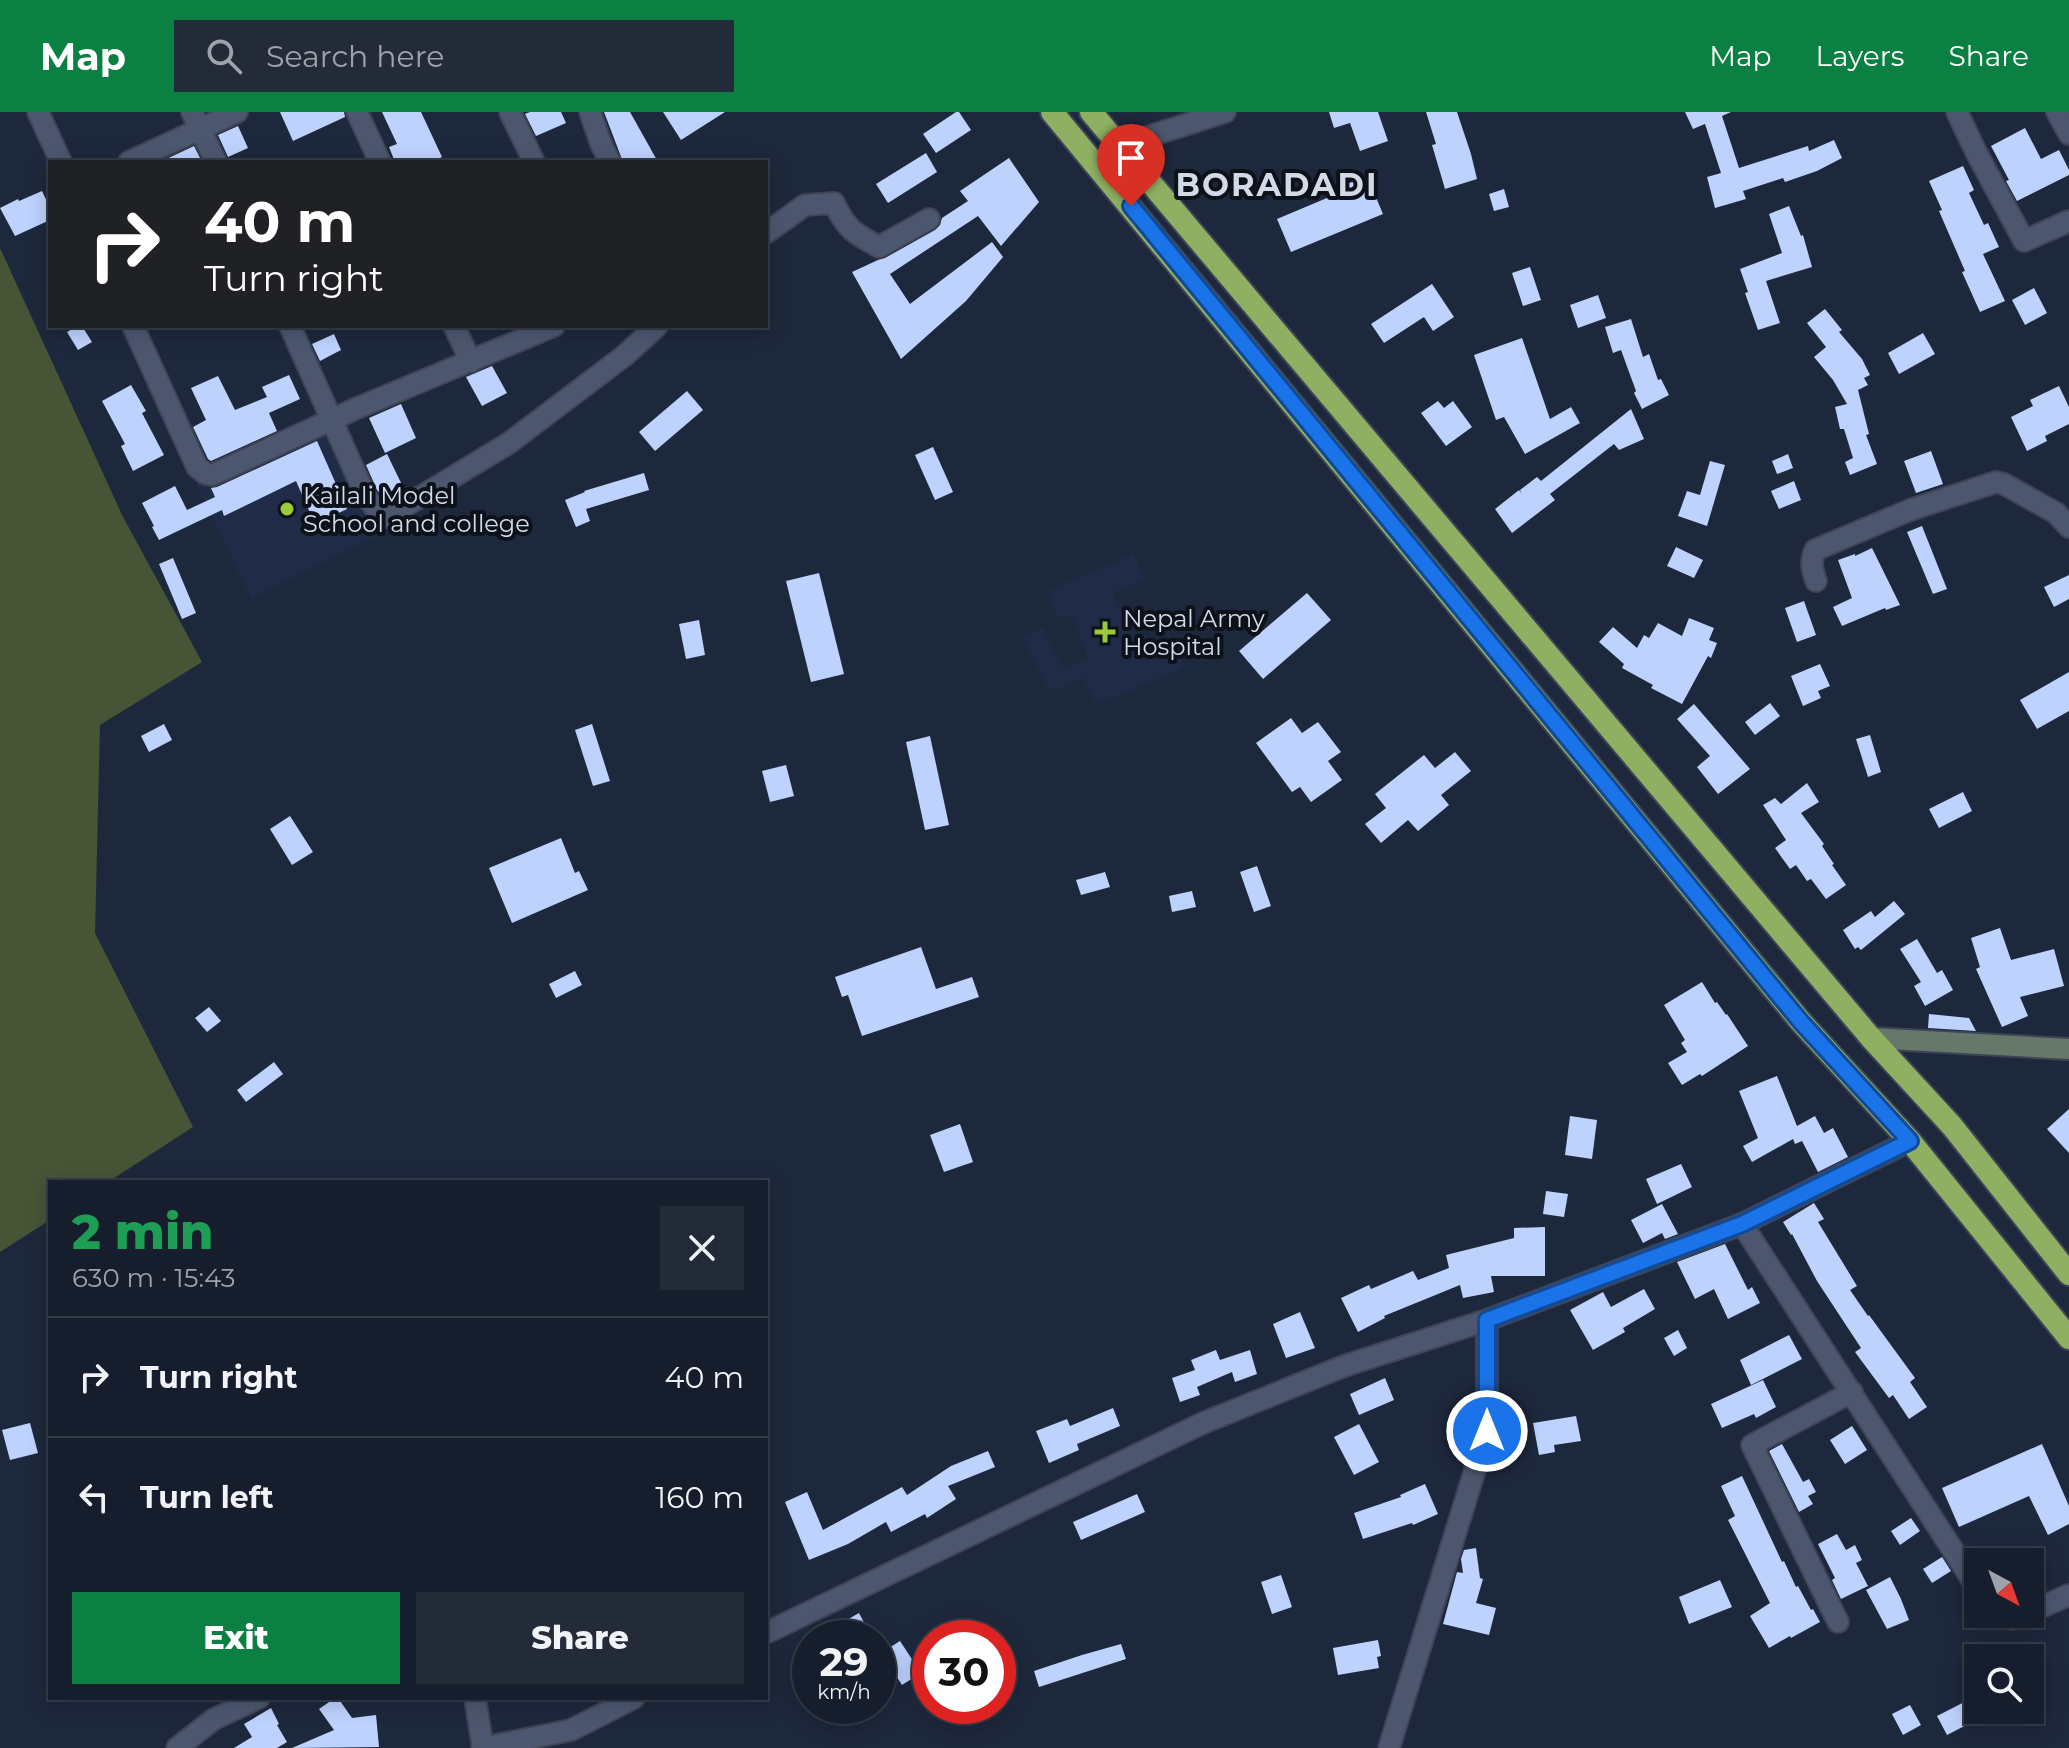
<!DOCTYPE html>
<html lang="en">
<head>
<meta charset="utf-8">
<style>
  :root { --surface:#161e2d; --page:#232b39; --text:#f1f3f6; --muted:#9ea2aa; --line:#353c49; --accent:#0b8043 }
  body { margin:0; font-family:Montserrat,sans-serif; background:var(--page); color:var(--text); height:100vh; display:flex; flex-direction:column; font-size:30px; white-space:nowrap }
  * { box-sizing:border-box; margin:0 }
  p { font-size:26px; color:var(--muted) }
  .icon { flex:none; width:44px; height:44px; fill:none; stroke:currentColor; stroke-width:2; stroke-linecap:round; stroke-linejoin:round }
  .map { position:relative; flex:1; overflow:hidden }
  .side { position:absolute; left:48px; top:1068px; width:720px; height:520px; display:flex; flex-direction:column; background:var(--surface); border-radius:0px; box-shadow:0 4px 20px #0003,0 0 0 2px var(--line) }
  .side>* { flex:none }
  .banner { position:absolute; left:48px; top:48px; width:720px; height:168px; border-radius:0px; box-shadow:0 4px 20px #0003,0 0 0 2px var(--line); background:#202124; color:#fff; overflow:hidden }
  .needle { width:52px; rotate:139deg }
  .controls { position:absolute; left:1964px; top:1436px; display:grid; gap:16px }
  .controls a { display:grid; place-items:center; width:80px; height:80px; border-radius:0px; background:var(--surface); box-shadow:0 4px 20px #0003,0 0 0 2px var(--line); font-size:40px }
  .speed { position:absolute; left:792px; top:1508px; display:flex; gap:16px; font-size:40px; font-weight:700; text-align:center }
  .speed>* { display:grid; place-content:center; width:104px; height:104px; border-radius:50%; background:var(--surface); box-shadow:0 4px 20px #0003,0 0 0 2px var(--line); line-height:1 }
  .speed small { font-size:20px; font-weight:400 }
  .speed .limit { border:12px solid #d22; background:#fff; color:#111 }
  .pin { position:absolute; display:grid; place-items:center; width:68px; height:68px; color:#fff; margin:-82px -34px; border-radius:50% 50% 50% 0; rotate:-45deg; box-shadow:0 0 8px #0007 }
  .pin .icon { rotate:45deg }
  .me { position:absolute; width:88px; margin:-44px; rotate:0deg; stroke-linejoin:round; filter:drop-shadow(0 0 6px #0008) }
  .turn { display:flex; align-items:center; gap:28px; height:168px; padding:0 24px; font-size:36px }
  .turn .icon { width:104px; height:104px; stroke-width:2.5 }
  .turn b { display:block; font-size:56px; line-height:68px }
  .round { display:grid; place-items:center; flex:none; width:84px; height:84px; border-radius:0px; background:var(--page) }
  .summary { display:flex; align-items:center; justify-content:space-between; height:136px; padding:0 24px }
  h1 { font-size:48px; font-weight:800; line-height:60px; color:#1e9e55 }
  .action { display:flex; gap:16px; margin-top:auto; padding:16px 24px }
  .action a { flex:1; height:92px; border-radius:0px; background:var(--accent); color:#fff; font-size:32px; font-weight:800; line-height:92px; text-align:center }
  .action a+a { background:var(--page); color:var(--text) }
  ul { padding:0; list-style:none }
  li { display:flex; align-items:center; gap:24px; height:120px; padding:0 24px; border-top:2px solid var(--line) }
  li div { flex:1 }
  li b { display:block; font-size:30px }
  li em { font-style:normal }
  header { display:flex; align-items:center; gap:48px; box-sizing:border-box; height:112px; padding:0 40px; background:var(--accent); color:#fff }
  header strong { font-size:38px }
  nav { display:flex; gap:44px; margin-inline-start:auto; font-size:28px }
  .search { width:560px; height:72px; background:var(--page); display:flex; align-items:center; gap:20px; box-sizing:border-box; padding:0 28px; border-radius:0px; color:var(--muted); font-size:30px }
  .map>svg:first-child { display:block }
  .built { fill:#202c47 }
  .green { fill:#485436 }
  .building { fill:#bdd2fd }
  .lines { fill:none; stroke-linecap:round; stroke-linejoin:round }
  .minor-casing { stroke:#3d4456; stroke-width:24 }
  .secondary-casing { stroke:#3d4456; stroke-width:24 }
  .trunk-casing { stroke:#3d4456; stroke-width:26 }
  .minor { stroke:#4c576f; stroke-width:20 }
  .secondary { stroke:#65786a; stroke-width:20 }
  .trunk { stroke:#8fb062; stroke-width:22 }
  .route-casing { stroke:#114b97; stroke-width:20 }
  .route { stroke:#1a73e8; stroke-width:14 }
  .poi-dot { fill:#9acb34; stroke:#0c111a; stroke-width:3 }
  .labels { text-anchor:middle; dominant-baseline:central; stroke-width:8; stroke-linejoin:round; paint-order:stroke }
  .poi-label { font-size:24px; fill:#d2d9e7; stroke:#0c111a; text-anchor:start }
  .district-label { font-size:32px; font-weight:bold; letter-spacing:2px; fill:#d2d9e7; stroke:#0c111a }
</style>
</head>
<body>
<header>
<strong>Map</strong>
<div class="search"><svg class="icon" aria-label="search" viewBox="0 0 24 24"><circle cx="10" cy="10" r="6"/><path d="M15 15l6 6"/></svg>Search here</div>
<nav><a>Map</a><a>Layers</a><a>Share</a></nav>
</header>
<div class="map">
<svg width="2069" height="1636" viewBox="0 0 2069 1636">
  <rect width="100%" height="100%" fill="#1e283c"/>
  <!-- built -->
  <g class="built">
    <polygon points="330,315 377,423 252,487 196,371 306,321"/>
    <polygon points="1133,442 1145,467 1112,481 1140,535 1170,525 1184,556 1097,592 1082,565 1056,578 1047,575 1022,526 1043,516 1064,557 1089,546 1071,503 1057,505 1047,479"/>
  </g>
  <!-- green -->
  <polygon class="green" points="0,136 123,405 202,550 100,613 95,821 193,1015 108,1070 50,1070 50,1108 0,1140"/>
  <!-- building -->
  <g class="building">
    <polygon points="280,0 344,0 345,5 293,29"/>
    <polygon points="382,0 421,0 442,45 431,50 395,50 389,35 397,32"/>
    <polygon points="530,0 561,0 566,11 536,24 525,2"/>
    <polygon points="604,0 630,0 658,50 623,50"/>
    <polygon points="663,0 725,0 681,28"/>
    <polygon points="956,0 959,0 971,18 936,41 923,22"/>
    <polygon points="1329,0 1378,0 1388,29 1360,39 1350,11 1334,16"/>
    <polygon points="1426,0 1457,0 1471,42 1477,67 1445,77 1432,33 1436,32"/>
    <polygon points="1685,0 1731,0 1722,4 1739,56 1808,34 1809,39 1834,28 1842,46 1817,59 1785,70 1783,66 1743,79 1746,87 1715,96 1707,65 1721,61 1705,12 1693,17"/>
    <polygon points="238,14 248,36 228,45 218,23"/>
    <polygon points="2025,16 2041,47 2059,38 2069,58 2069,63 2017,89 2006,69 2009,68 1991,34"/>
    <polygon points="194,34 202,50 160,50"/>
    <polygon points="926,41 937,60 888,91 876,72"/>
    <polygon points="1009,46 1039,90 1001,134 978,104 890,162 910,192 992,130 1003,145 966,189 901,247 852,160 878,148 885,146 935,118 940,113 942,106 968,89 960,79"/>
    <polygon points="1963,54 1974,78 1969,81 1984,113 1988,111 1999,135 1983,142 2005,189 1980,200 1962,160 1965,159 1939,99 1942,98 1929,69"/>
    <polygon points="1367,64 1383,102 1291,140 1277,107 1334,83 1332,78"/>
    <polygon points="1504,77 1509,95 1494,99 1489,82"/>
    <polygon points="42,79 50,96 50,108 15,124 0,96 18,87 19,89"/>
    <polygon points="1789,94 1801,124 1803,123 1812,155 1766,169 1780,211 1758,218 1745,181 1748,180 1740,157 1782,141 1769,102"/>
    <polygon points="1530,155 1541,188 1523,194 1512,161"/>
    <polygon points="1432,172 1454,205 1433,219 1424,205 1384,231 1371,212"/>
    <polygon points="2034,176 2047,201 2025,213 2012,188"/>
    <polygon points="1598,183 1606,206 1578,216 1570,193"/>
    <polygon points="1825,197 1842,218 1839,220 1862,247 1870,263 1864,266 1868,273 1858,278 1869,322 1866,323 1877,352 1850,363 1845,350 1853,346 1844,317 1840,317 1835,295 1847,292 1833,268 1814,245 1826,235 1807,211"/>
    <polygon points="1631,207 1643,245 1649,242 1658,268 1661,267 1669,283 1642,297 1634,281 1636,279 1621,238 1613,241 1605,215"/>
    <polygon points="78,214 82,214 92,230 78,238 67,220"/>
    <polygon points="1923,221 1935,242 1899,262 1888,241"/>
    <polygon points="334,222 341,238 320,249 312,232"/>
    <polygon points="1522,226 1550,307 1571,295 1580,311 1525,342 1504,305 1496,308 1474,243"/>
    <polygon points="492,254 507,281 482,294 466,265"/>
    <polygon points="289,263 300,287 269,301 277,319 211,349 208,347 193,315 206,308 191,276 218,264 235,298 267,285 262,275"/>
    <polygon points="131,273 146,299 142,301 164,343 133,359 121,334 125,332 102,289"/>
    <polygon points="2059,274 2069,295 2069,312 2045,324 2047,329 2027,339 2011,305 2033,294 2030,288"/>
    <polygon points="687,279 703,298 655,339 639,320"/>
    <polygon points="1438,289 1444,296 1453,289 1472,315 1446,334 1421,301"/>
    <polygon points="401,292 416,326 385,341 369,306"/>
    <polygon points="1631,297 1644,327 1619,338 1614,332 1550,382 1555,388 1512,421 1495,397 1519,378 1521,381 1520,378 1537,365 1541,369"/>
    <polygon points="317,329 347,397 315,412 296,369 224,404 222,398 159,428 152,415 154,414 142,391 175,374 187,398 215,385 211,376 217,375"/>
    <polygon points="933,335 953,380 935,388 915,343"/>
    <polygon points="1931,339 1943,372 1916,381 1904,349"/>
    <polygon points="387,342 404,377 385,387 377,378 366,353"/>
    <polygon points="1788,342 1793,356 1777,362 1772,349"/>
    <polygon points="1710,349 1725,353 1707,414 1678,404 1687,379 1700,383"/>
    <polygon points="644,361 649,378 586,397 590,409 576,415 565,388 585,380 584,379"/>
    <polygon points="1794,369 1801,388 1779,397 1771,379"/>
    <polygon points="1922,414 1947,477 1933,482 1907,420"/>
    <polygon points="1676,435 1703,448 1694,466 1667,454"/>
    <polygon points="1872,436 1900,493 1886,498 1885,496 1842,514 1833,495 1852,486 1838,448 1855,442 1855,444"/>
    <polygon points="173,446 196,501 182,507 159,452"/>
    <polygon points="819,461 844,562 811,570 786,469"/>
    <polygon points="2069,463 2069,487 2054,495 2044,475"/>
    <polygon points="1307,481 1331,508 1263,567 1239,539"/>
    <polygon points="1804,489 1816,523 1797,530 1785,496"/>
    <polygon points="1689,506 1714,516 1709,528 1717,531 1711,546 1708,544 1682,592 1651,576 1653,573 1622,556 1624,552 1599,530 1613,515 1637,536 1644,523 1649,526 1658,511 1682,524"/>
    <polygon points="699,508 705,543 686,547 679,512"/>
    <polygon points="1820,552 1830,574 1818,579 1821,586 1803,594 1791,564"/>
    <polygon points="2069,560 2069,599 2037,617 2020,588"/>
    <polygon points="1770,591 1780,604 1755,623 1745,610"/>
    <polygon points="1694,592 1750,657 1718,682 1697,655 1710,644 1677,607"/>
    <polygon points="1291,606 1302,621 1318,610 1341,640 1328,649 1342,668 1311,690 1300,675 1292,680 1256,631"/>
    <polygon points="164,612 172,628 149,640 141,624"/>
    <polygon points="592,612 610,669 593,674 575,618"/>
    <polygon points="1870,623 1881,660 1868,665 1856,627"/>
    <polygon points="930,624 949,713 925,718 906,630"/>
    <polygon points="1455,640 1471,659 1441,683 1449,693 1418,719 1408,708 1381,731 1365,712 1386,696 1375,682 1424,643 1435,656"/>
    <polygon points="786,653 794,684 770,690 762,659"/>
    <polygon points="1807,671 1819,690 1801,701 1824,732 1822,734 1834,752 1832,753 1846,773 1826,787 1811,767 1807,769 1796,753 1790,757 1775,736 1786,728 1763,693 1775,686 1781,692"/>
    <polygon points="1963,680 1972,699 1939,716 1929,697"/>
    <polygon points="290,704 313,740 292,753 270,717"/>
    <polygon points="561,726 575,761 579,759 588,778 512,811 489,756"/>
    <polygon points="1257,754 1271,794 1254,800 1240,760"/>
    <polygon points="1105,760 1110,775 1081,783 1076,768"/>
    <polygon points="1192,779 1196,795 1172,800 1169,784"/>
    <polygon points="1894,789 1905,802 1861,838 1858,835 1855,837 1843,818 1871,799 1875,805"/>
    <polygon points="2000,816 2011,848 2054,837 2064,874 2020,885 2028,904 2002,915 1976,857 1980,855 1971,826"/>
    <polygon points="1917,827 1937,861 1942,858 1953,878 1925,894 1914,874 1921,870 1900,837"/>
    <polygon points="921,835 936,877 972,865 979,885 862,924 848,883 842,885 835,865"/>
    <polygon points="575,859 582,873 556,886 549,872"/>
    <polygon points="1702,870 1715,891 1717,890 1726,903 1727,902 1748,934 1702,964 1700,962 1682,973 1668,951 1687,940 1681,931 1685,928 1664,893"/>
    <polygon points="209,895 221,909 207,920 195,906"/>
    <polygon points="1929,902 1969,906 1976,919 1928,916"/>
    <polygon points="274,950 283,962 246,990 237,978"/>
    <polygon points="1777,964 1797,1014 1815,1004 1824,1021 1833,1016 1848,1045 1818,1060 1802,1029 1795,1032 1793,1027 1752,1050 1743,1034 1758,1026 1739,979"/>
    <polygon points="2069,997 2069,1041 2047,1017"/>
    <polygon points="1570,1004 1597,1008 1592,1047 1565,1043"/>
    <polygon points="960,1012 973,1050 944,1060 930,1023"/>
    <polygon points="1681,1052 1692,1075 1657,1092 1646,1067"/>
    <polygon points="1546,1079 1568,1082 1564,1105 1543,1102"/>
    <polygon points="1814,1091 1824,1107 1818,1110 1857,1174 1850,1178 1868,1204 1869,1203 1915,1266 1910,1270 1927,1295 1909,1307 1893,1283 1889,1286 1855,1240 1861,1236 1817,1169 1792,1122 1791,1123 1783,1110"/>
    <polygon points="1662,1092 1678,1122 1665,1127 1662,1121 1643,1131 1631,1108"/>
    <polygon points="1545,1115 1545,1164 1491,1164 1494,1180 1463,1186 1460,1173 1384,1204 1385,1206 1358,1220 1341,1186 1369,1173 1371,1177 1413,1159 1418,1168 1449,1156 1446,1143 1514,1126 1514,1116"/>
    <polygon points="1725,1132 1748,1178 1752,1175 1760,1191 1728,1207 1714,1177 1695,1187 1677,1150"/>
    <polygon points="1644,1177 1655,1197 1623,1216 1625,1220 1593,1238 1570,1198 1603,1180 1611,1195"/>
    <polygon points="1300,1200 1315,1236 1286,1246 1273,1212"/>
    <polygon points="1678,1218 1687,1236 1674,1244 1664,1226"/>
    <polygon points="1789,1223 1802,1247 1751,1273 1740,1248"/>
    <polygon points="1216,1238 1220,1248 1250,1238 1257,1262 1235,1270 1232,1260 1197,1275 1200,1283 1180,1290 1172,1266 1195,1258 1191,1248"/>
    <polygon points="1385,1266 1394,1288 1359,1303 1350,1282"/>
    <polygon points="1763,1268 1776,1295 1756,1306 1754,1302 1722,1316 1711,1292"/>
    <polygon points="1113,1296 1120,1314 1077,1332 1079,1338 1049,1351 1036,1319 1067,1307 1070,1314"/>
    <polygon points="1576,1304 1581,1329 1554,1333 1555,1340 1539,1343 1533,1311"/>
    <polygon points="30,1311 38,1341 10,1348 2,1318"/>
    <polygon points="1359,1312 1379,1350 1354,1363 1334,1325"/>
    <polygon points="1852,1314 1867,1338 1845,1352 1830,1328"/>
    <polygon points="1782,1332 1803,1370 1809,1367 1816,1380 1808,1384 1813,1392 1799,1400 1769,1339"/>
    <polygon points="2042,1332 2069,1394 2069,1412 2048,1423 2029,1384 1959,1415 1942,1376"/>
    <polygon points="988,1339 995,1355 948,1374 956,1387 927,1406 925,1402 891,1420 886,1410 848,1432 809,1448 785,1390 807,1380 823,1418 902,1375 907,1383 951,1354"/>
    <polygon points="1742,1364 1782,1450 1784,1449 1796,1475 1798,1474 1811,1498 1813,1497 1820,1510 1791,1526 1790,1524 1769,1536 1750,1504 1770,1491 1728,1408 1735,1404 1721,1374"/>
    <polygon points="1425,1372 1438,1402 1413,1413 1412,1411 1363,1427 1354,1401 1401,1385 1400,1383"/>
    <polygon points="1137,1382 1145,1400 1081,1428 1073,1410"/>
    <polygon points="1911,1406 1920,1419 1900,1433 1891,1419"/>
    <polygon points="1837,1422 1846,1438 1855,1433 1862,1448 1856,1451 1868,1474 1841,1487 1832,1468 1835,1466 1818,1432"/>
    <polygon points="1476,1436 1480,1466 1483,1467 1476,1491 1496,1496 1489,1523 1443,1512 1457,1460 1463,1461 1461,1447 1464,1438"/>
    <polygon points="1942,1445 1951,1459 1932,1471 1923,1457"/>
    <polygon points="1281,1463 1292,1495 1272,1502 1261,1470"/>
    <polygon points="1890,1465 1901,1487 1909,1508 1887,1517 1866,1478"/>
    <polygon points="1720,1468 1732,1495 1689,1512 1679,1485"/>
    <polygon points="859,1501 872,1526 852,1526 843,1510"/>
    <polygon points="1378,1528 1381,1544 1377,1545 1379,1556 1338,1563 1333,1536"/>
    <polygon points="900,1529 921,1561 902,1573 881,1541"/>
    <polygon points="1121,1532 1126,1547 1039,1575 1034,1559 1082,1543"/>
    <polygon points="1978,1583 1978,1607 1947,1623 1937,1604"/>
    <polygon points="335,1586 338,1586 352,1606 376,1603 379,1635 292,1636 334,1618 319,1597"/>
    <polygon points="1910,1593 1921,1613 1903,1623 1892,1602"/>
    <polygon points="271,1596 279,1612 277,1613 287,1630 277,1636 234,1636 252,1625 244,1612"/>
  </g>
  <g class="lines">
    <defs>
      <g id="minor">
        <polyline points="38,0 61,50"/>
        <polyline points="192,0 216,50"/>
        <polyline points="357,0 380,50"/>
        <polyline points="510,0 534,50"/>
        <polyline points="590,0 601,32 610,50"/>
        <polyline points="1957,0 1977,42 2024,129 2069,109"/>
        <polyline points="2057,0 2069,22"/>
        <polyline points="1119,34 1225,0"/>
        <polyline points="129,50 237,0"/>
        <path d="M766,121L805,93L834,91C846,117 855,122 879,135L929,107"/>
        <polyline points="133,214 197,355 206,362 212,363 355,297 554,214"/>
        <polyline points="290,214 366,385 378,399 387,405 509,331 624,244 657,214"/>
        <polyline points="454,214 471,250"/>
        <path d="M1816,469C1812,457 1810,450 1815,438L1910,398L1996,370L2004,372L2056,401L2069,415"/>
        <polyline points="1742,1112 1978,1477"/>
        <polyline points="2030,1500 2069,1483"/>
        <polyline points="2003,1502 2013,1507 2025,1502"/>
        <polyline points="1838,1510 1752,1333 1852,1280"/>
        <polyline points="766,1521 1203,1311 1344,1254 1487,1208 1742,1112 1910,1029"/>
        <polyline points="475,1586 483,1636"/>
        <polyline points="177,1636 214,1607 259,1586"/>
        <polyline points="482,1636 571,1618 634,1586"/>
        <polyline points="1389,1636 1487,1319 1487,1208"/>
      </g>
      <polyline id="secondary" points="1871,926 2069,937"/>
      <g id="trunk">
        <polyline points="1052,0 1801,910 1910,1029 2069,1226"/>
        <polyline points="1091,0 1871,926 1952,1014 2069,1162"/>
      </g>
    </defs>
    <!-- minor casing -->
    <use href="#minor" class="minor-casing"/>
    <!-- secondary casing -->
    <use href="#secondary" class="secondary-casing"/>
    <!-- trunk casing -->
    <use href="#trunk" class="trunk-casing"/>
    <!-- minor -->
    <use href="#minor" class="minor"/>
    <!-- secondary -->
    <use href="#secondary" class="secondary"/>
    <!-- trunk -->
    <use href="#trunk" class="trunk"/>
  </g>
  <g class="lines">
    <defs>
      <polyline id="route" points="1131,94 1801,910 1910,1029 1742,1112 1487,1208 1487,1319"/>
    </defs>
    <!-- route casing -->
    <use href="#route" class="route-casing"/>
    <!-- route -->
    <use href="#route" class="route"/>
  </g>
  <!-- markers -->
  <g class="poi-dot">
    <circle cx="287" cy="397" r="8"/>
    <path d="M1101 508h8v8h8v8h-8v8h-8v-8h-8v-8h8z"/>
  </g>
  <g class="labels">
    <!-- poi labels -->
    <g class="poi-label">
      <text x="303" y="383">Kailali Model<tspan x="303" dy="28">School and college</tspan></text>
      <text x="1123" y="506">Nepal Army<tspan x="1123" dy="28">Hospital</tspan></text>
    </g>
    <!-- district labels -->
    <g class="district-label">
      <text x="1277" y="72">BORADADI</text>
    </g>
  </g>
</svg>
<div class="controls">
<a><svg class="needle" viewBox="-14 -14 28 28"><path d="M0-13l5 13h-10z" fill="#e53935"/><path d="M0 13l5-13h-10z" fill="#9ea2aa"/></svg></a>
<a><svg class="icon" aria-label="search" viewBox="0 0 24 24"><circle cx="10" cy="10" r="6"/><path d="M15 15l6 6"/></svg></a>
</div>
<div class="speed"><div>29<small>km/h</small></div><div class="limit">30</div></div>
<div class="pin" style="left:1131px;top:94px;background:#d93025"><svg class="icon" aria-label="arrive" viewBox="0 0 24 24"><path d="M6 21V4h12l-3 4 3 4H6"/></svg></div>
<svg class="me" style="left:1487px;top:1319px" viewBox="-20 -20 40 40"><circle r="17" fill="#1a73e8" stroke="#fff" stroke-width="3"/><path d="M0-11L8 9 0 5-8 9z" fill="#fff"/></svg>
<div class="banner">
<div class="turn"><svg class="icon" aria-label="right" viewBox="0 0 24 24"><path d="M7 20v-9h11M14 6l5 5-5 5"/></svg><div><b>40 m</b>Turn right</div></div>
</div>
<section class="side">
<div class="summary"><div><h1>2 min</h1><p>630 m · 15:43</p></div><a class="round"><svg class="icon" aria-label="close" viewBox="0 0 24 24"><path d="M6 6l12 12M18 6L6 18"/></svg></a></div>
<ul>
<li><svg class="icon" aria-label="right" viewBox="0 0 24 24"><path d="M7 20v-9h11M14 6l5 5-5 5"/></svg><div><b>Turn right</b></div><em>40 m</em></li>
<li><svg class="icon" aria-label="left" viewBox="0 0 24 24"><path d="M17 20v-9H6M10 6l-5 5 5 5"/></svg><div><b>Turn left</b></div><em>160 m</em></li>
</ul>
<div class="action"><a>Exit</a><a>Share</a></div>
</section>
</div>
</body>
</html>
